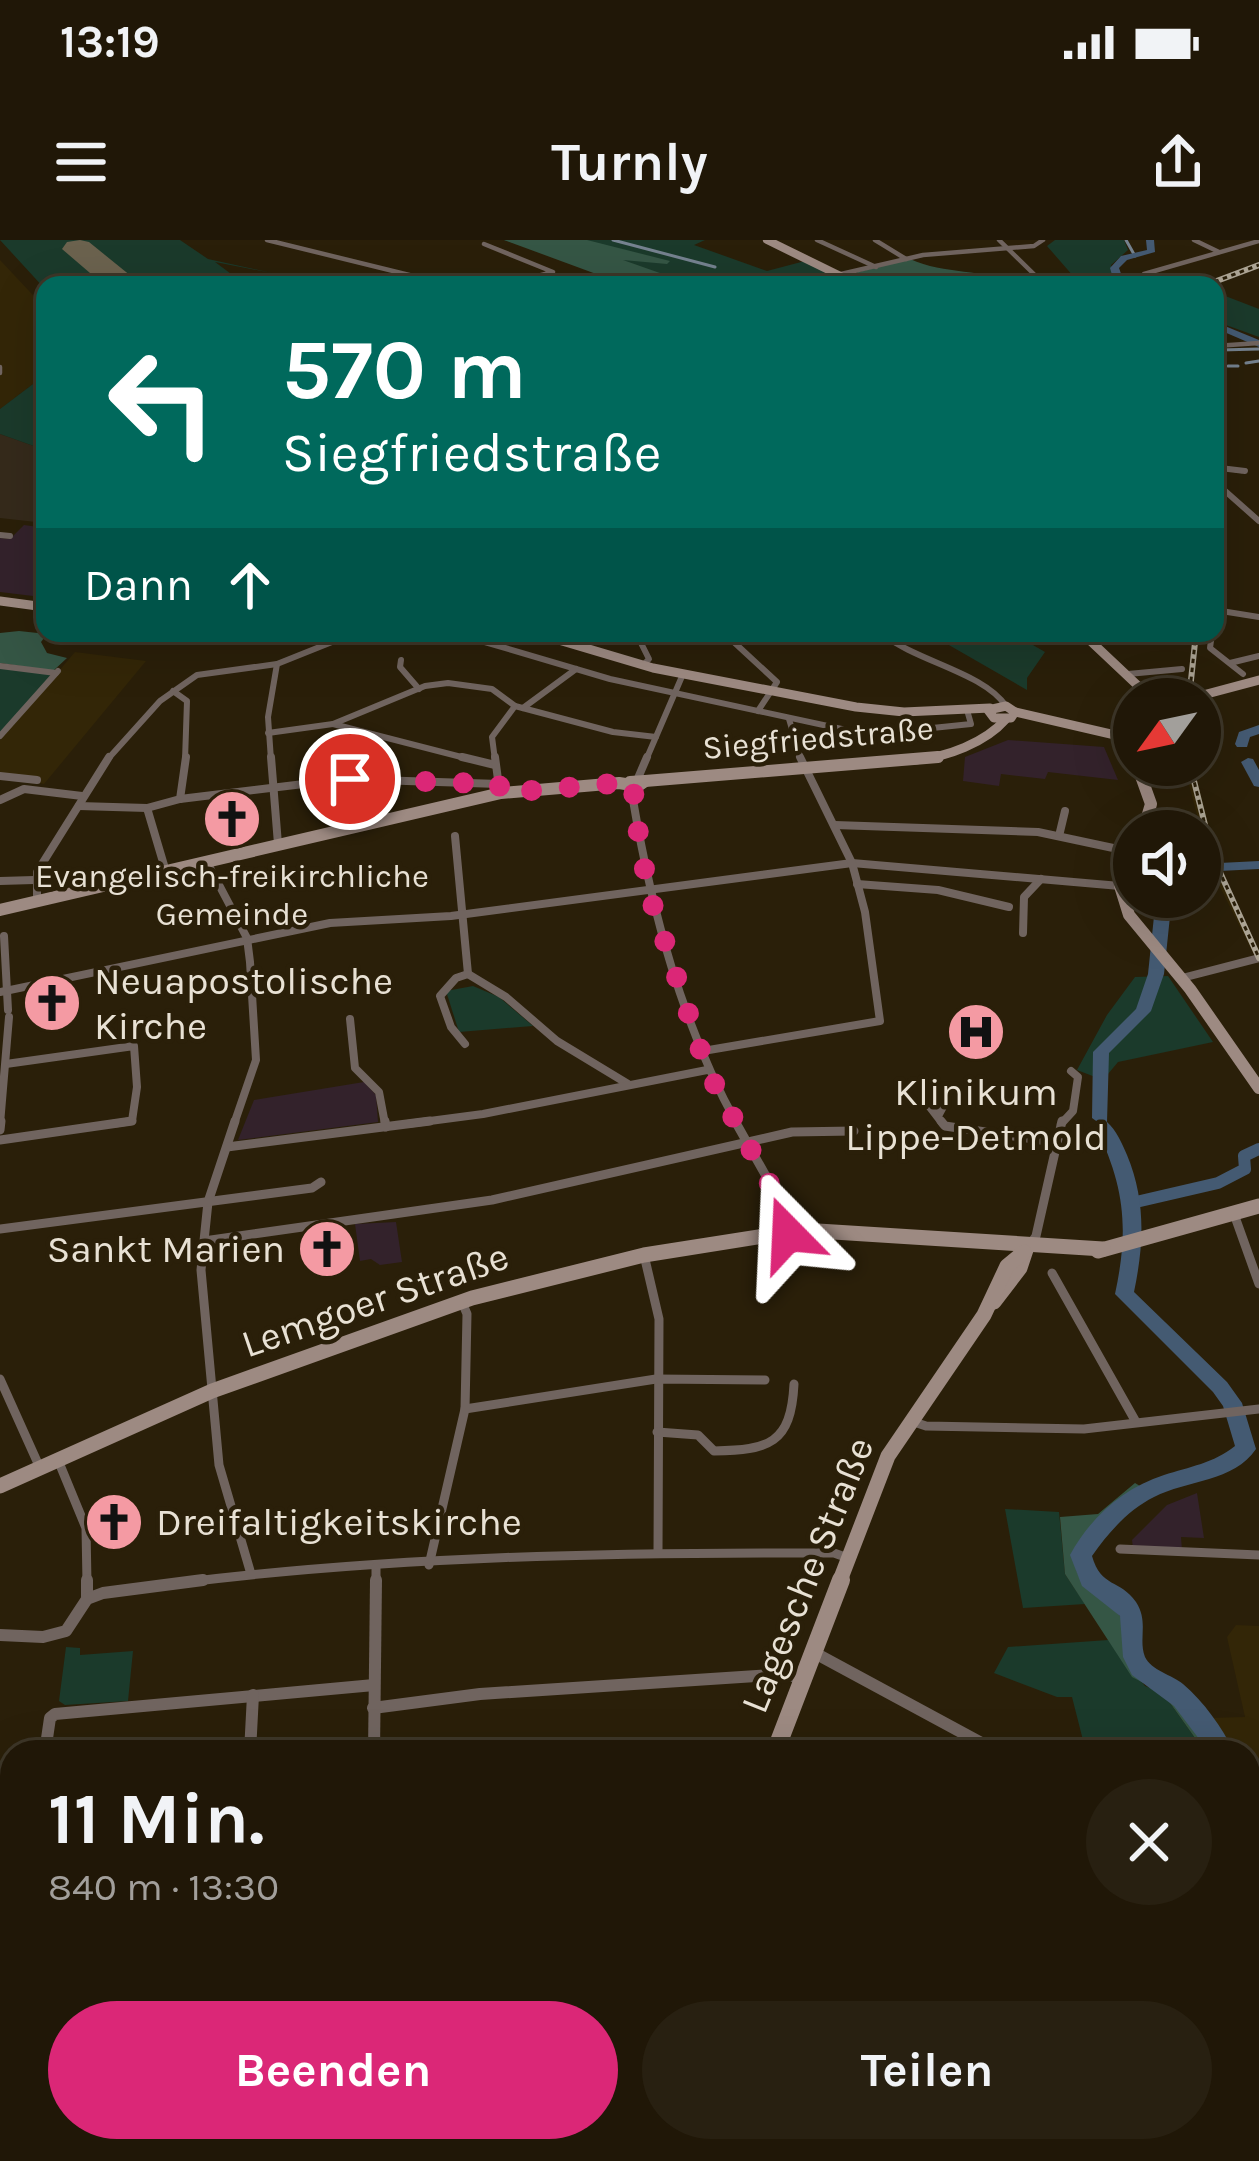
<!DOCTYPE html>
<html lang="de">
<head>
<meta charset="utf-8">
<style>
  :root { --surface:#201707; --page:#282011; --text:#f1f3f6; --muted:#a29f9b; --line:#3d3628; --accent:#db2777 }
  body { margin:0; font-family:Karla,sans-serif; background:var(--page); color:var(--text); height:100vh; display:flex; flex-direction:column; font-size:45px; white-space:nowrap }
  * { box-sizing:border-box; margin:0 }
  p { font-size:39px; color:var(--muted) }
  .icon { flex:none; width:66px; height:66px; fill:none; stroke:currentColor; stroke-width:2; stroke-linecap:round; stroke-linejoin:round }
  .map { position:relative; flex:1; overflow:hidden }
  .details { position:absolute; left:0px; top:1500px; width:1260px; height:423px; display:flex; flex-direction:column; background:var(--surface); border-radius:36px 36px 0 0; box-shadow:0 12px 48px #0002,0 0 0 3px var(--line) }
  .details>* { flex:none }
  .guide { position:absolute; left:36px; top:36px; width:1188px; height:366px; border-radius:24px; box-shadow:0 12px 48px #0002,0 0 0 3px var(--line); background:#00695c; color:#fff; overflow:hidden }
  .needle { width:78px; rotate:237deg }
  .tools { position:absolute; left:1113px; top:438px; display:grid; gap:24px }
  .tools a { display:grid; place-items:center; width:108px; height:108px; border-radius:50%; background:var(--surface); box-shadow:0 12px 48px #0002,0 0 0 3px var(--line); font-size:60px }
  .pin { position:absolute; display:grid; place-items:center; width:102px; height:102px; color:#fff; margin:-51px; border:6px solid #fff; border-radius:50%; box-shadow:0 3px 12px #0007 }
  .me { position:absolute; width:132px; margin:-66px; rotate:339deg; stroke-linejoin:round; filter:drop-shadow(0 0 9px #0008) }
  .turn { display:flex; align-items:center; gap:42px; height:252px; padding:0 48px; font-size:54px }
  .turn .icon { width:156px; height:156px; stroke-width:2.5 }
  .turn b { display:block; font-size:84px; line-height:102px }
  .then { display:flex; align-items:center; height:114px; padding:0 48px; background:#0003; gap:24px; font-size:45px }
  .round { display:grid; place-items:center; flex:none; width:126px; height:126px; border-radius:63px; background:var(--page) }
  .head { display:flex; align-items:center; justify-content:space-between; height:204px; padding:0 48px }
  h1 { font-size:72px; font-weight:700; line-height:90px }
  .primary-button { display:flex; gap:24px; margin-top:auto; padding:24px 48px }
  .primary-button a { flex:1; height:138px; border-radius:72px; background:var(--accent); color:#fff; font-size:48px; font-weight:700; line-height:138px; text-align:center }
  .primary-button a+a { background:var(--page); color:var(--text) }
  .status { display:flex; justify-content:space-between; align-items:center; height:84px; padding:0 60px; background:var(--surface); direction:ltr }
  .status svg { height:33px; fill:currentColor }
  header { display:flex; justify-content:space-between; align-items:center; height:156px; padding:0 48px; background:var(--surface); font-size:54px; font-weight:700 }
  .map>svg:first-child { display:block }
  .built { fill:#332607 }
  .industrial { fill:#352a1b }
  .education { fill:#33222b }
  .green { fill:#1b3a2b }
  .forest { fill:#355645 }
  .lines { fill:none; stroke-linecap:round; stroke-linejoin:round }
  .stream { stroke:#75828f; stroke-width:3 }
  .canal { stroke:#445a72; stroke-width:12 }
  .river { fill:#445a72; fill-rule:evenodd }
  .runway { fill:#6b624e; fill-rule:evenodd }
  .street-far4 { stroke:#70645f; stroke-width:4.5 }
  .street-far3 { stroke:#70645f; stroke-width:6 }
  .street-far2 { stroke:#70645f; stroke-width:8 }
  .street-far1 { stroke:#70645f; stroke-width:9 }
  .street { stroke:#70645f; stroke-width:12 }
  .secondary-far4 { stroke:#9d8a82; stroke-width:8 }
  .secondary-far3 { stroke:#9d8a82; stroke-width:9 }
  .secondary-far2 { stroke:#9d8a82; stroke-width:12 }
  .secondary-far1 { stroke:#9d8a82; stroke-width:15 }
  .secondary { stroke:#9d8a82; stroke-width:18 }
  .rail-casing { stroke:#aca494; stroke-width:6 }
  .rail { stroke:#2a1f09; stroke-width:3; stroke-dasharray:4.5; stroke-linecap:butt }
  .route { stroke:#db2777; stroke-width:21; stroke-dasharray:0 37.8 }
  .labels { text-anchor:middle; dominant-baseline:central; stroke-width:9; stroke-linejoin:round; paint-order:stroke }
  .far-street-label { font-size:33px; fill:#e8e1d4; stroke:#2a1f09 }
  .far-poi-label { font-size:33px; fill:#e8e1d4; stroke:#2a1f09 }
  .poi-label { font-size:39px; fill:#e8e1d4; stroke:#2a1f09; text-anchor:start }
  .street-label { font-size:39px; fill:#e8e1d4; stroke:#2a1f09 }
</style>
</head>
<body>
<div class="status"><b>13:19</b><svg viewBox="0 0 49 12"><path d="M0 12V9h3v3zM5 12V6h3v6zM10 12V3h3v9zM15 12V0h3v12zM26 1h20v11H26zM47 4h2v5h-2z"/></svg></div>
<header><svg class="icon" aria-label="menu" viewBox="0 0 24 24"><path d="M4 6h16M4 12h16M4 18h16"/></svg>Turnly<svg class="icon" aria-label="share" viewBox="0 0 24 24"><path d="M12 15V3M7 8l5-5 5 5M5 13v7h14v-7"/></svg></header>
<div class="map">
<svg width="1259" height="1921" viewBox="0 0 1259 1921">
  <rect width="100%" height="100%" fill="#2a1f09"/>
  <!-- built -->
  <g class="built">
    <polygon points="0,20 45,68 45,135 0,169"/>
    <polygon points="75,412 146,421 44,544 0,535 0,500"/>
    <polygon points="1184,525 1193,525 1218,622 1259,713 1254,715 1211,629"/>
    <polygon points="1236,1385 1259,1386 1259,1579 1248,1542 1248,1512 1229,1512 1207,1478 1245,1477 1227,1397"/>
  </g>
  <!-- industrial -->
  <polygon class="industrial" points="0,194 45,210 45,283 0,278"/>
  <!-- education -->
  <g class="education">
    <polygon points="24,285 45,288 45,348 33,356 0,352 0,298 10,299"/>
    <polygon points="1008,500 1104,507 1118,540 1048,532 1045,539 1001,534 999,546 963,541 965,517"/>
    <polygon points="364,842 376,855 378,882 238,900 254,860"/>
    <polygon points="396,982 402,1022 380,1025 371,1019 360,1021 355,984"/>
    <polygon points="1197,1253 1204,1298 1181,1297 1182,1310 1133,1308 1132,1300 1167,1265"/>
  </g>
  <!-- green -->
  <g class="green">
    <polygon points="0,0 180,0 208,19 272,33 215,22 246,45 131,45 79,8 71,10 114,45 45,45 45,49"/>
    <polygon points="504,0 705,0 694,5 767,31 805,21 834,34 796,45 759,36 760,45 634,45 593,27"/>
    <polygon points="1055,0 1124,0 1128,10 1111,25 1114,38 1107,45 1081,45 1047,6"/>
    <polygon points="1215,52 1259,69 1259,97 1215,81"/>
    <polygon points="45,135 45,210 0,194 0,169"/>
    <polygon points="928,393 1012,393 1045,412 1027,438 1027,450"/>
    <polygon points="0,427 54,434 0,493"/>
    <polygon points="1168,736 1213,802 1118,822 1103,840 1077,830 1107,775 1135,737"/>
    <polygon points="473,746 499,757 533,786 459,792 446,751"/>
    <polygon points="1005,1269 1059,1272 1065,1334 1085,1364 1023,1368"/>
    <polygon points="1108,1400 1145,1446 1163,1453 1205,1512 1086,1512 1072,1457 1057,1457 994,1433 1008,1407"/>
    <polygon points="66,1407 80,1408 80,1415 133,1411 128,1461 65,1465 59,1461"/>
  </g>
  <!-- forest -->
  <g class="forest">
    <polygon points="504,0 587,0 670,21 667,24 623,20 674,38 677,45 626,45"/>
    <path d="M910,19C945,35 983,28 1018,45C976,45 940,30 896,35L894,45H807Z"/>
    <polygon points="19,391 47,394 41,402 47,413 67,418 53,431 0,423 0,393"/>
    <path d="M1135,1243L1140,1246C1120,1264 1082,1288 1076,1315C1069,1351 1116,1358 1127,1388C1133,1403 1127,1419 1138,1433C1147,1443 1161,1444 1170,1452C1187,1469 1203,1492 1216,1512H1205L1163,1453L1132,1437L1065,1334L1060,1277L1098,1274Z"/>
    <polygon points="1248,1768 1259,1914 1205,1921 1209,1911 1248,1911"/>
  </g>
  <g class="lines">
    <!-- stream -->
    <g class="stream">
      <polyline points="613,0 715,27"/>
      <polyline points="1126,0 1135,16"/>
      <polyline points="1220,110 1259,109"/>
      <polyline points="1246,123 1259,121"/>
      <polyline points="1228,126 1238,126"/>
    </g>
    <!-- canal -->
    <polyline class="canal" points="1136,962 1218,943 1245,929 1244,916 1259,909"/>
    <!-- river -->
    <g class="river">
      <polygon points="1146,0 1154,0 1155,12 1127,20 1119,28 1125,45 1115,45 1110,28 1121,16 1147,10"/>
      <polygon points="1215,82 1259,100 1259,107 1215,88"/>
      <polygon points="1259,485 1259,494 1250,497 1247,507 1237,507 1235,504 1239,492"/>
      <polygon points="1248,518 1253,519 1259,530 1259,547 1254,546 1241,522"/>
      <polygon points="1259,621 1259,629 1200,632 1200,624"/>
      <path d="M1156,657H1172L1164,734L1151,771L1109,813L1107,882C1116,890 1122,903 1127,915C1146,961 1144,1004 1134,1052L1227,1142L1242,1163L1256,1209C1234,1242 1187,1240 1154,1257C1128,1270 1108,1293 1092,1316C1101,1348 1120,1339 1136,1362C1149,1382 1138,1399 1145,1417C1151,1430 1172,1435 1183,1444C1204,1462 1222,1487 1234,1512H1209L1174,1466L1132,1435L1123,1417L1120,1376L1082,1346L1070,1315C1090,1278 1123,1248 1164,1235C1189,1227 1214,1223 1235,1206L1223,1166L1213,1152L1115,1054C1129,989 1125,948 1096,887L1099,883L1092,878L1093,812L1136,769L1148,734Z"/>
      <polygon points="1248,1562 1256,1565 1259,1571 1259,1794 1250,1790 1248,1786"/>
    </g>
    <!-- runway -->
    <polygon class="runway" points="80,0 89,2 142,45 104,45 62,9 67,2"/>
    <!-- street-far4 -->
    <g class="street-far4">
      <polyline points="267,0 450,45"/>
      <polyline points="817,0 876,27"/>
      <polyline points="875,0 906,19"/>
      <polyline points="999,0 1045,45"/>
      <polyline points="1194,0 1219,12"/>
      <polyline points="484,4 553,32 502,45"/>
      <polyline points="841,34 923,15 1034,6 1043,0"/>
      <polyline points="1144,34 1259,1"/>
      <polyline points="1215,106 1259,103"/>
      <polyline points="0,127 0,133"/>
      <polyline points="1215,156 1220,159 1215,162"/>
      <polyline points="1215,227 1242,231"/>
    </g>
    <!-- street-far3 -->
    <g class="street-far3">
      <polyline points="1220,228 1245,231"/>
      <polyline points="1215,242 1259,281"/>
      <polyline points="0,295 10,296"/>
      <polyline points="1215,370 1259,377"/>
      <polyline points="308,393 478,400 610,439 851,491 884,493 971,484 967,470"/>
      <polyline points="636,393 649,419 643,425"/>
      <polyline points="724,393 777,442 758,471"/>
      <path d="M881,393C917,422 983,432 1006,466"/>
      <polyline points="1212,393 1210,408 1243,434"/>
      <polyline points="401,420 400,427 419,449"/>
      <polyline points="1230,423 1259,416"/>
      <polyline points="0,426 56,433"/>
      <polyline points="1128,434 1182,429"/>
      <polyline points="173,451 187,461 185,520"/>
      <polyline points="523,468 576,429"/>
      <polyline points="789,479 801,520"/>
      <polyline points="333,484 473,520"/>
      <polyline points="268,493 333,484 425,446 448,443 492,449 515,466 613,492 656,497"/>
      <polyline points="0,496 58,431"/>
      <polyline points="107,520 160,461 197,435 277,424 347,396"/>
      <polyline points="271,520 268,477 277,424"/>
      <polyline points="495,520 492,497 515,466"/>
      <polyline points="646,520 683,434"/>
    </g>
    <!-- street-far2 -->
    <g class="street-far2">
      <polyline points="271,517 278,604"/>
      <polyline points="462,517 495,525"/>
      <polyline points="495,517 499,547"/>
      <polyline points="0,536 37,540"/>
      <polyline points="638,538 647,517"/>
      <path d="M635,546L633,560C652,672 682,785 737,884"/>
      <polyline points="180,559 186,517"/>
      <polyline points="0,560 24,549 82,556"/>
      <polyline points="79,566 147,568 180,559 345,539 499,544"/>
      <polyline points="147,568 166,632"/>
      <polyline points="835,585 1038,592 1132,612"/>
      <polyline points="455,596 468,734"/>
      <polyline points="1059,596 1065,571"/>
      <polyline points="207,622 247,698 250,722 256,820 234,884"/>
      <polyline points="0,641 34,640"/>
      <polyline points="857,644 938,650 1009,667"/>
      <polyline points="37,662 37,632 109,517"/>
      <polyline points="1023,693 1024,657 1041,639"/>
      <polyline points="4,696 8,770"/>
      <polyline points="468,734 506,757 557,801 628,844"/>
      <polyline points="1182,738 1259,718"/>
      <polyline points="0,752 330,683 451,676 852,623 1120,646"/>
      <polyline points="350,779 355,828 379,852 385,884"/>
      <polyline points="465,804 451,787 440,756 456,738 468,734"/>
      <polyline points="703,811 880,781 865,672 852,623 800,517"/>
      <polyline points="6,824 134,806 137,847 132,881 112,884"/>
      <polyline points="938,876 945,863 933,855 923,858 943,884"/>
      <polyline points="0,884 9,777"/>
      <polyline points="407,884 483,874 707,830"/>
      <polyline points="1061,884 1073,871 1078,837 1071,831"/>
    </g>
    <!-- street-far1 -->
    <g class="street-far1">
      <polyline points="235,881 208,962 201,1030 219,1225 251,1334"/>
      <polyline points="385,881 386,887"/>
      <polyline points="735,881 785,970 788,994"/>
      <polyline points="941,881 945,886 1054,902"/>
      <polyline points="0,890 1,881"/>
      <polyline points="0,900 132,881"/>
      <polyline points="227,907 430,881"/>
      <polyline points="1234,974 1259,1044"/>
      <polyline points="0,989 312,948 321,942"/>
      <polyline points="204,1001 492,960 792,892 854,891"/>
      <polyline points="1029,1006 1036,996 1062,881"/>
      <polyline points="644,1015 659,1079 658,1312"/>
      <polyline points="1052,1033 1136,1182"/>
      <polyline points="0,1139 40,1228"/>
      <polyline points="465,1169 656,1139 765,1140"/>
      <polyline points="911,1181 926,1186 1084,1189 1259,1169"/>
      <path d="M657,1192L698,1195L714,1211C769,1210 791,1204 794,1144"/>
      <polyline points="58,1220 86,1288 87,1343"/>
      <polyline points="1120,1309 1259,1315"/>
      <polyline points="429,1325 465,1169 467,1074 462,1062"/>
      <path d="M179,1343C395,1316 617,1312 834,1313L848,1318"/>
      <polyline points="376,1343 376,1328"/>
    </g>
    <!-- street -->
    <g class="street">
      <polyline points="87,1340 87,1359"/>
      <polyline points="0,1395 43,1397 66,1391 87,1359 103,1353 203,1340"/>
      <polyline points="813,1412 998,1512"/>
      <polyline points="373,1468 480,1454 787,1434 802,1439"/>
      <polyline points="45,1512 50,1478 55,1474 374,1445"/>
      <polyline points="250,1512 253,1455"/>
      <polyline points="374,1512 376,1340"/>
      <polyline points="137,1911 153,1921"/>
      <polyline points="678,1911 702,1921"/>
      <polyline points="28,1921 38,1911"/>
      <polyline points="1169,1921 1170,1913"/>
    </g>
    <!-- secondary-far4 -->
    <polyline class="secondary-far4" points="767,0 859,45"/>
    <!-- secondary-far3 -->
    <g class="secondary-far3">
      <polyline points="0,361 45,367"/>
      <polyline points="535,393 653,428 856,467 904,472 990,468"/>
      <polyline points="1082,393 1152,459"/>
      <polyline points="1188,459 1259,440"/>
      <polygon points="1006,466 1015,472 1011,478 994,478 988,470"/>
      <polyline points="1015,472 1128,498"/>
      <polyline points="1134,485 1128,498 1134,519"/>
      <path d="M915,520C947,517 985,503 1006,479"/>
    </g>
    <!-- secondary-far2 -->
    <g class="secondary-far2">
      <polyline points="1137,525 1151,564 1143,591"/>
      <polyline points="645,541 938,517"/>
      <polyline points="1134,609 1120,646 1129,675 1190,749 1259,848"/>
      <polyline points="0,670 501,553 619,543 638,546 645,541 630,542"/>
    </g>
    <!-- secondary-far1 -->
    <g class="secondary-far1">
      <polyline points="1098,1011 1259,966"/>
      <polyline points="994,1062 1020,1028 1026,1010"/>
      <polyline points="0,1246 212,1151 472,1058 644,1015 802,990 1103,1009"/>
      <polyline points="839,1343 888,1216 984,1075 1007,1026 1024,1012"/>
    </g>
    <!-- secondary -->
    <g class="secondary">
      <polyline points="775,1512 841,1340"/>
      <polyline points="617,1921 621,1911"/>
    </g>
    <defs>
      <g id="rail">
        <polyline points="1206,45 1259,25"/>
        <polyline points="1189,459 1196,393"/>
        <polyline points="1190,525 1213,617 1259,718"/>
      </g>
    </defs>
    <!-- rail casing -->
    <use href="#rail" class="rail-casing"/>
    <!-- rail -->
    <use href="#rail" class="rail"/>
  </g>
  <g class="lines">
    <!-- route -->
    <polyline class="route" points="350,539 499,544 501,553 630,542 635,546 633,560 648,650 707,830 784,970 788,994"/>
  </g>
  <!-- icons -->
  <defs>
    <symbol id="church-disc" viewBox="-11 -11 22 22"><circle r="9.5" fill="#f49aa3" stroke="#2a1f09"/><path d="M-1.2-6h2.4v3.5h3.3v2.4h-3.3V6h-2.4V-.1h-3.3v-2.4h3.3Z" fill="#111"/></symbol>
    <symbol id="hospital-disc" viewBox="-11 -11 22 22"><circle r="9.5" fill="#f49aa3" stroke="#2a1f09"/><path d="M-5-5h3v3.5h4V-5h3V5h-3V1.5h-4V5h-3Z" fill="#111"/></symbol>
  </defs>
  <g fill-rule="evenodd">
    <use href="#church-disc" x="199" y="546" width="66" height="66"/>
    <use href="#church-disc" x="19" y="730" width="66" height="66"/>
    <use href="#hospital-disc" x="943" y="759" width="66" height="66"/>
    <use href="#church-disc" x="294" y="976" width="66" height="66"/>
    <use href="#church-disc" x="81" y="1249" width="66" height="66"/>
  </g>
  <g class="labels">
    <!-- far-street labels -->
    <g class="far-street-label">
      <text transform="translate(818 498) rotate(-5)">Siegfriedstraße</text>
    </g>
    <!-- far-poi labels -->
    <g class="far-poi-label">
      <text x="232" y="636">Evangelisch-freikirchliche<tspan x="232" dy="38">Gemeinde</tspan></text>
    </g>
    <!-- poi labels -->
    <g class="poi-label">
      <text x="94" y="741">Neuapostolische<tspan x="94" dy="45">Kirche</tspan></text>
      <text x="976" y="852" text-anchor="middle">Klinikum<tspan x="976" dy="45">Lippe-Detmold</tspan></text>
      <text x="285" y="1009" text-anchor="end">Sankt Marien</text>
      <text x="156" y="1282">Dreifaltigkeitskirche</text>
    </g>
    <!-- street labels -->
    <g class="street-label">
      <text transform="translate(375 1060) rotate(-19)">Lemgoer Straße</text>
      <text transform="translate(807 1335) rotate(-68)">Lagesche Straße</text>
    </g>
  </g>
</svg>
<div class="tools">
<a><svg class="needle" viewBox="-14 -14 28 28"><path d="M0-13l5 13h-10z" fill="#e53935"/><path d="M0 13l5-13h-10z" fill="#a29f9b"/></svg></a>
<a><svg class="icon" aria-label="sound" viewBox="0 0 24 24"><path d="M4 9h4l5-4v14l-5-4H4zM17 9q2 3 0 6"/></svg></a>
</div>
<div class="pin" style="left:350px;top:539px;background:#d93025"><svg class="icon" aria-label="arrive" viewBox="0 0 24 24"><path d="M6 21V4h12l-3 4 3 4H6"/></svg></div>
<svg class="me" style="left:788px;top:994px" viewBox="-20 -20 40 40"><path d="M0-17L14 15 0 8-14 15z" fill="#db2777" stroke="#fff" stroke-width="4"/></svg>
<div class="guide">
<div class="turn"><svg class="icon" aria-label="left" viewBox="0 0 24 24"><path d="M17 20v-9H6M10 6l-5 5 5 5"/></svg><div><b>570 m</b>Siegfriedstraße</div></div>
<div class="then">Dann<svg class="icon" aria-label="ahead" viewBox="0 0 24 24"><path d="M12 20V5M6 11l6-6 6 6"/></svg></div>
</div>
<section class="details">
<div class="head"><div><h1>11 Min.</h1><p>840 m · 13:30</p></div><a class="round"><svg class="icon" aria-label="close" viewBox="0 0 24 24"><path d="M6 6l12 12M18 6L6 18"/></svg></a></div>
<div class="primary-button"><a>Beenden</a><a>Teilen</a></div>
</section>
</div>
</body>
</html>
